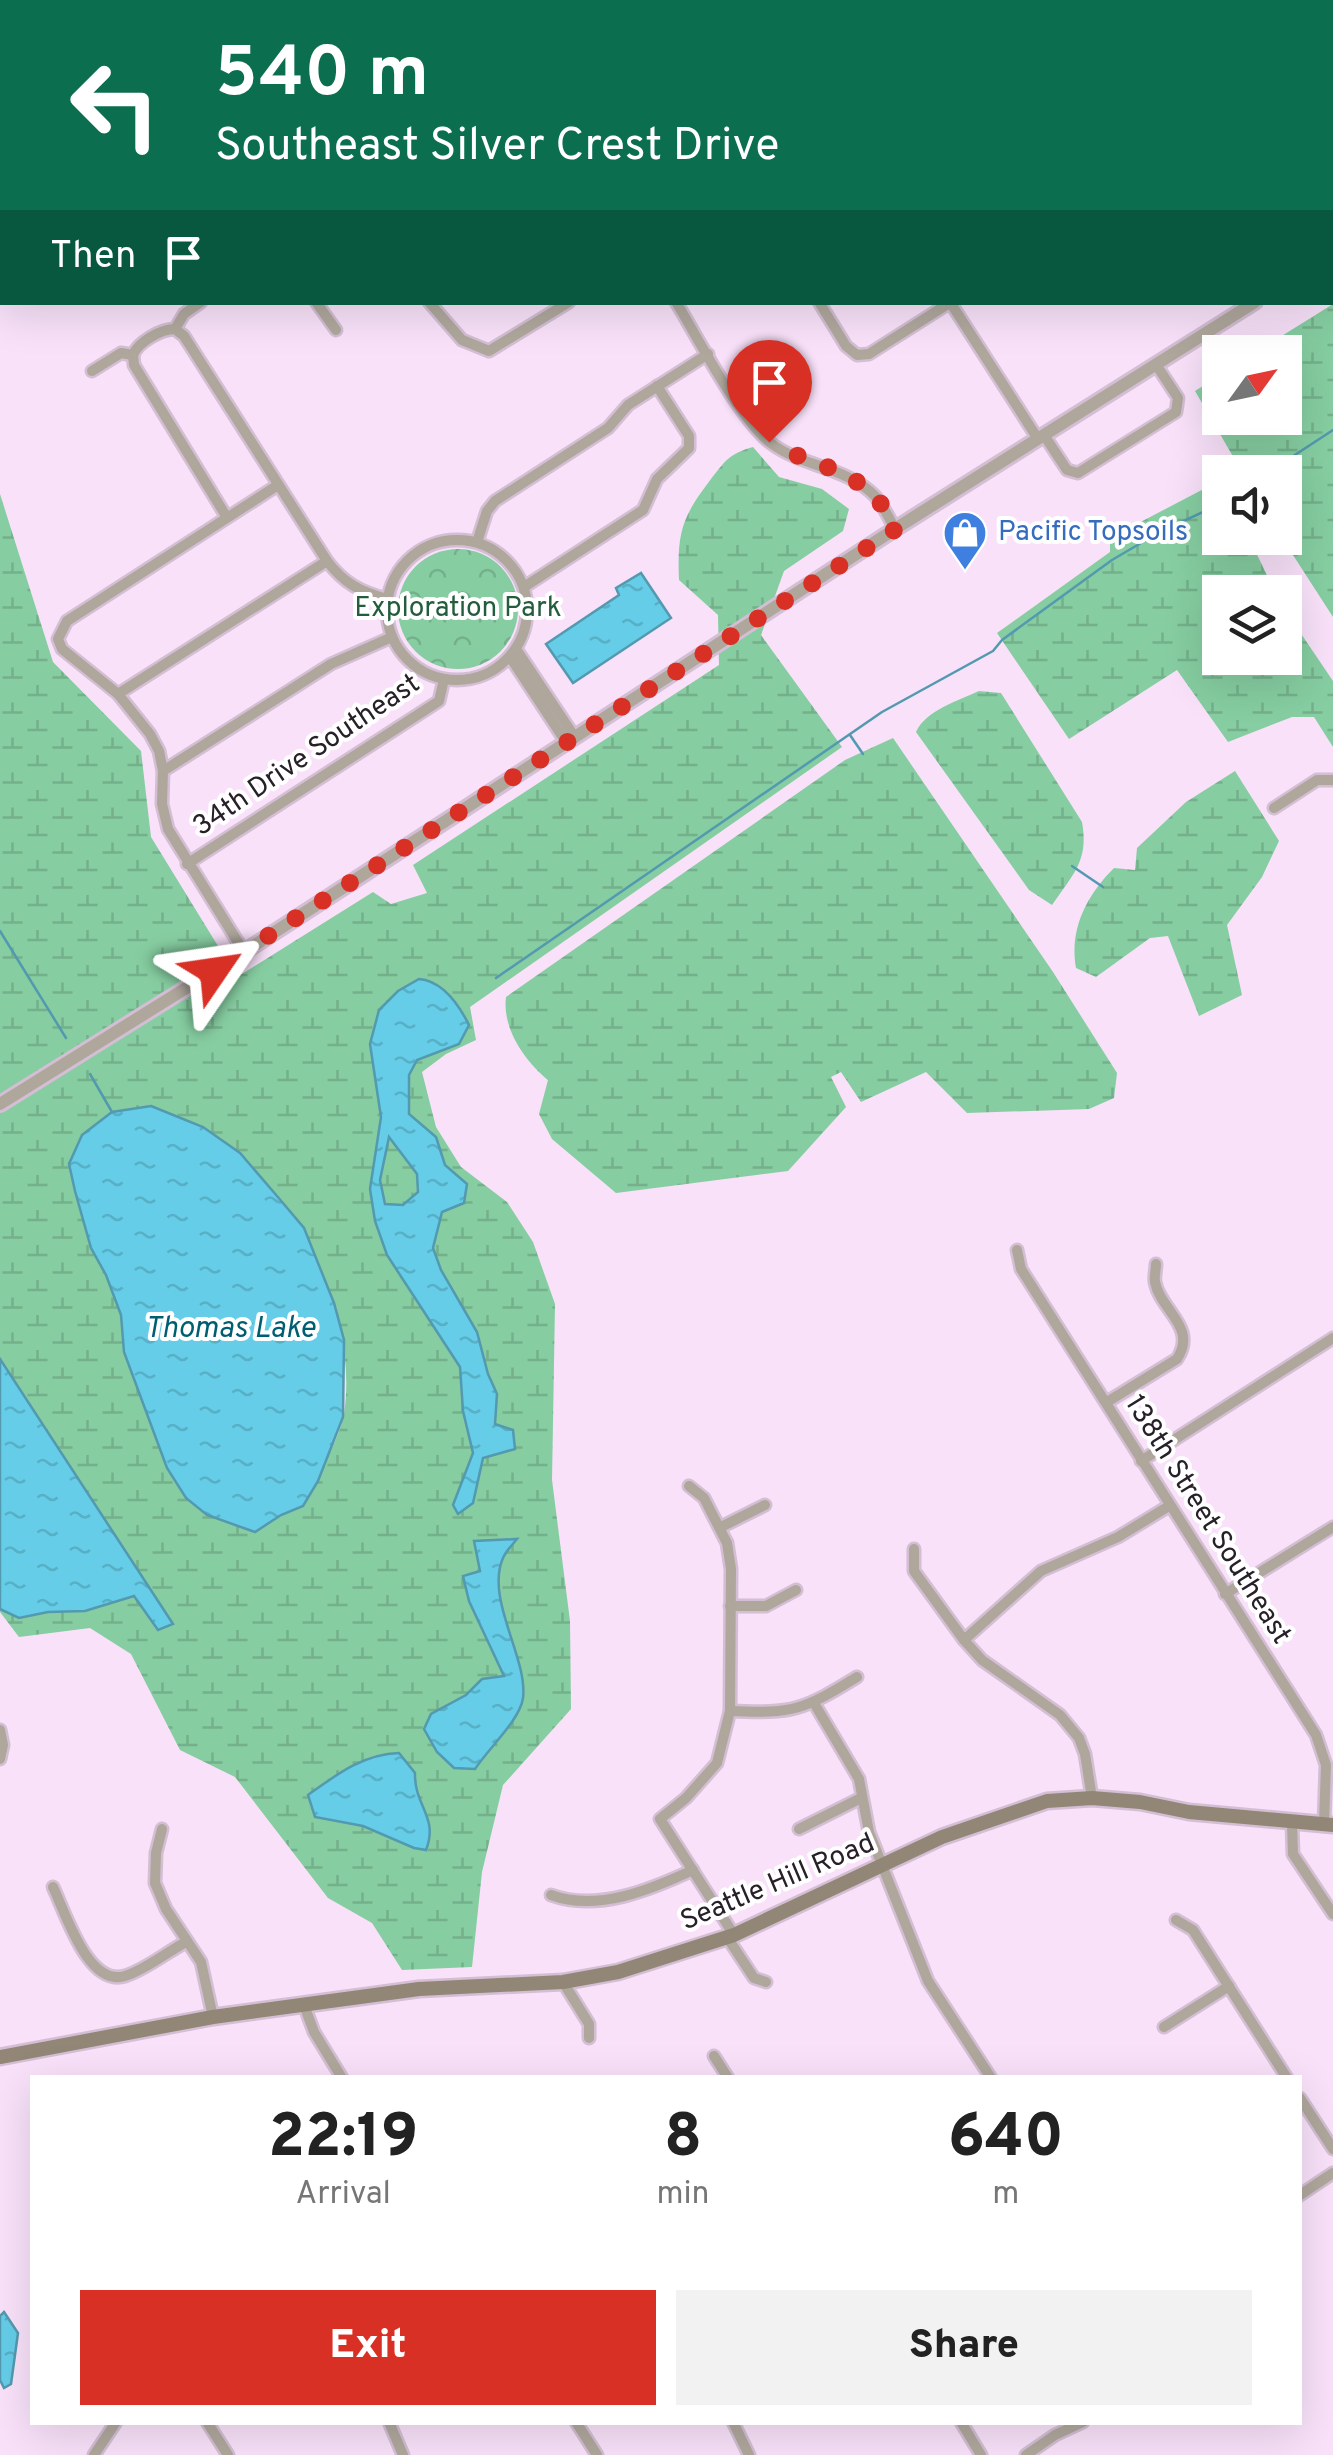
<!DOCTYPE html>
<html lang="en">
<head>
<meta charset="utf-8">
<style>
  :root { --surface:#fff; --page:#f2f2f2; --text:#222; --muted:#767676; --accent:#d93025 }
  body { margin:0; font-family:Overpass,sans-serif; background:var(--page); color:var(--text); height:100vh; display:flex; flex-direction:column; font-size:38px; white-space:nowrap }
  * { box-sizing:border-box; margin:0 }
  p { font-size:32px; color:var(--muted) }
  .icon { flex:none; width:55px; height:55px; fill:none; stroke:currentColor; stroke-width:2; stroke-linecap:round; stroke-linejoin:round }
  .map { position:relative; flex:1; overflow:hidden }
  .details { position:absolute; left:30px; top:2075px; width:1272px; height:350px; display:flex; flex-direction:column; background:var(--surface); border-radius:0px; box-shadow:0 10px 40px #0002 }
  .details>* { flex:none }
  .hud { position:absolute; left:0px; top:0px; width:1335px; height:305px; box-shadow:0 10px 40px #0002; background:#0b6e4f; color:#fff; overflow:hidden }
  .needle { width:65px; rotate:57deg }
  .buttons { position:absolute; left:1202px; top:335px; display:grid; gap:20px }
  .buttons a { display:grid; place-items:center; width:100px; height:100px; border-radius:0px; background:var(--surface); box-shadow:0 10px 40px #0002; font-size:50px }
  .pin { position:absolute; display:grid; place-items:center; width:85px; height:85px; color:#fff; margin:-102px -42px; border-radius:50% 50% 50% 0; rotate:-45deg; box-shadow:0 0 10px #0007 }
  .pin .icon { rotate:45deg }
  .me { position:absolute; width:110px; margin:-55px; rotate:58deg; stroke-linejoin:round; filter:drop-shadow(0 0 8px #0008) }
  .turn { display:flex; align-items:center; gap:35px; height:210px; padding:0 50px; font-size:45px }
  .turn .icon { width:130px; height:130px; stroke-width:2.5 }
  .turn b { display:block; font-size:70px; line-height:85px }
  .then { display:flex; align-items:center; height:95px; padding:0 50px; background:#0003; gap:20px; font-size:38px }
  .eta { display:flex; justify-content:space-evenly; align-items:center; height:170px; text-align:center }
  .eta b { font-size:60px; font-weight:800; line-height:70px }
  .cta { display:flex; gap:20px; margin-top:auto; padding:20px 50px }
  .cta a { flex:1; height:115px; border-radius:0px; background:var(--accent); color:#fff; font-size:40px; font-weight:800; line-height:115px; text-align:center }
  .cta a+a { background:var(--page); color:var(--text) }
  .map>svg:first-child { display:block }
  .forest { fill:url(#forest-crowns) }
  .wetland { fill:url(#wetland-marsh); fill-rule:evenodd }
  .water { fill:url(#water-ripples); stroke:#5399af; stroke-width:2.5; fill-rule:evenodd }
  .lines { fill:none; stroke-linecap:round; stroke-linejoin:round }
  .stream { stroke:#5399af; stroke-width:2.5 }
  .minor-casing { stroke:#d3bed4; stroke-width:15 }
  .tertiary-casing { stroke:#d3bed4; stroke-width:18 }
  .secondary-casing { stroke:#d3bed4; stroke-width:19 }
  .primary-casing { stroke:#d3bed4; stroke-width:20 }
  .minor { stroke:#afa79c; stroke-width:10 }
  .tertiary { stroke:#afa79c; stroke-width:12 }
  .secondary { stroke:#928677; stroke-width:14 }
  .primary { stroke:#7e6f5c; stroke-width:15 }
  .route { stroke:#d93025; stroke-width:18; stroke-dasharray:0 32.4 }
  .labels { text-anchor:middle; dominant-baseline:central; stroke-width:8; stroke-linejoin:round; paint-order:stroke }
  .shop-label { font-size:28px; fill:#366cbe; stroke:#fff; text-anchor:start }
  .park-label { font-size:28px; fill:#235d3d; stroke:#fff }
  .street-label { font-size:28px; fill:#282029; stroke:#fff }
  .water-label { font-size:30px; font-style:italic; fill:#005e71; stroke:#fff }
</style>
</head>
<body>
<div class="map">
<svg width="1333" height="2455" viewBox="0 0 1333 2455">
  <defs>
    <pattern id="forest-crowns" width="20" height="18" patternUnits="userSpaceOnUse" patternTransform="scale(2.5)"><rect width="20" height="18" fill="#86cda1"/><path d="M2 6a3 3 0 1 1 6 0M12 15a3 3 0 1 1 6 0" fill="none" stroke="#74b08b"/></pattern>
    <pattern id="wetland-marsh" width="20" height="14" patternUnits="userSpaceOnUse" patternTransform="scale(2.5)"><rect width="20" height="14" fill="#86cda1"/><path d="M1 5h8M5 5V1M11 12h8M15 12V8" fill="none" stroke="#74b08b"/></pattern>
    <pattern id="water-ripples" width="26" height="14" patternUnits="userSpaceOnUse" patternTransform="scale(2.5)"><rect width="26" height="14" fill="#65cde8"/><path d="M2 4q2-2 4 0t4 0M15 11q2-2 4 0t4 0" fill="none" stroke="#58b0c7"/></pattern>
  </defs>
  <rect width="100%" height="100%" fill="#f8e1f9"/>
  <!-- forest -->
  <circle class="forest" cx="458" cy="609" r="60"/>
  <!-- wetland -->
  <g class="wetland">
    <polygon points="1333,304 1333,617 1282,538 1285,538 1285,472 1242,472 1195,391 1220,375 1220,418 1285,418 1285,352 1256,352"/>
    <path d="M753,447L779,477L822,489L849,509L843,531L784,571L761,635L842,747L470,1007L476,1040L446,1054L422,1072L436,1127L461,1167L507,1202L533,1242L555,1304L552,1480L570,1621L571,1709L503,1785L482,1872L472,1967L402,1970L372,1923L328,1898L235,1777L180,1750L131,1654L90,1628L19,1637L0,1612V1609L19,1618L48,1612L85,1611L134,1595L158,1630L172,1623L0,1359V494L53,662L141,751L151,837L237,977L373,892L391,904L427,893L413,865L719,665L718,615L679,580C677,532 682,517 711,479C726,460 729,454 753,447ZM304,1228C330,1288 354,1348 344,1414C339,1441 315,1480 303,1506L281,1515L255,1532L207,1515L167,1468L124,1352L121,1316L106,1275L91,1248Z"/>
    <polygon points="1217,482 1220,485 1220,538 1249,538 1275,592 1220,592 1220,658 1285,658 1285,610 1333,681 1333,747 1314,717 1292,717 1228,742 1177,670 1069,739 997,633 1110,552 1110,538"/>
    <path d="M979,691L1001,693L1082,822C1089,861 1073,874 1052,905L1029,890L916,732C926,710 958,701 979,691Z"/>
    <path d="M893,738L1053,972L1117,1073L1114,1098L1089,1109L967,1113L926,1072L861,1102L841,1072L831,1077L846,1107L788,1171L616,1193L552,1139L539,1114L548,1080C524,1060 502,1028 506,997L845,760Z"/>
    <path d="M1235,771L1279,841L1262,877L1227,925L1242,995L1199,1016L1168,936L1150,938L1096,977L1076,968C1069,929 1087,895 1114,868L1135,870L1137,848L1186,802Z"/>
  </g>
  <!-- water -->
  <g class="water">
    <polygon points="641,573 671,618 573,683 546,644 619,595 616,588"/>
    <path d="M419,979C443,981 459,1005 469,1025L459,1044L417,1060L409,1075V1114L436,1137L445,1165L467,1184L464,1203L442,1212L433,1248L441,1270L477,1332L488,1374L497,1394L495,1424L513,1430L515,1449L483,1458L473,1503L458,1514L453,1505L473,1453L463,1411L460,1367L387,1255L375,1221L370,1189L381,1117L370,1044L379,1010L398,991ZM389,1137L417,1174L418,1192L403,1205L385,1204L380,1180Z"/>
    <polygon points="151,1106 203,1127 240,1153 277,1196 304,1228 334,1303 344,1340 343,1417 318,1481 303,1506 281,1515 255,1532 207,1515 186,1498 167,1468 124,1352 121,1315 106,1275 91,1248 75,1191 69,1164 82,1135 112,1112"/>
    <polygon points="0,1359 173,1624 158,1630 134,1596 85,1611 48,1612 19,1618 0,1609"/>
    <path d="M517,1539C513,1544 506,1551 503,1558C485,1599 528,1658 523,1698C520,1720 488,1749 475,1769L454,1768L437,1752L424,1729L431,1714L466,1695L482,1679L504,1676L469,1601L463,1576L480,1571L474,1541Z"/>
    <path d="M399,1753L415,1773C414,1806 439,1817 426,1850L414,1848L363,1826L315,1817L308,1795C336,1775 363,1754 399,1753Z"/>
    <polygon points="4,2312 18,2333 11,2384 4,2388 0,2380 0,2316"/>
  </g>
  <g class="lines">
    <!-- stream -->
    <g class="stream">
      <polyline points="172,2 173,0"/>
      <polyline points="1269,472 1333,430"/>
      <polyline points="850,735 863,754"/>
      <polyline points="1072,866 1103,887"/>
      <polyline points="0,931 66,1038"/>
      <polyline points="496,978 882,712 993,651 1002,640 1112,560 1158,533 1220,504"/>
      <polyline points="90,1074 112,1112"/>
    </g>
    <defs>
      <g id="minor">
        <polyline points="482,0 484,2"/>
        <polyline points="649,0 650,2"/>
        <polyline points="935,0 936,2"/>
        <polyline points="79,2 79,0"/>
        <polyline points="261,2 261,0"/>
        <polyline points="414,2 415,0"/>
        <polyline points="788,2 792,0"/>
        <polyline points="0,90 2,94"/>
        <polyline points="0,149 2,148"/>
        <polyline points="316,302 336,330"/>
        <polyline points="429,302 462,340 489,351 569,302"/>
        <path d="M676,302C698,338 741,422 772,444C803,467 847,467 875,496C883,505 889,518 895,529"/>
        <polyline points="819,302 846,346 857,355 869,354 951,302"/>
        <polyline points="950,302 1038,439"/>
        <path d="M175,329L184,336L327,561C344,583 360,592 387,599"/>
        <polyline points="133,355 134,365 226,516"/>
        <path d="M92,371L121,353L133,355C138,342 161,329 175,329L184,314L201,302"/>
        <polyline points="1044,435 1067,470 1078,473 1176,412 1178,398 1157,366"/>
        <circle cx="457" cy="610" r="70"/>
        <polyline points="477,542 487,511 495,501 608,428 628,405 708,354"/>
        <polyline points="524,587 643,510 657,479 689,448 689,436 657,386"/>
        <polyline points="516,649 574,736"/>
        <polyline points="510,657 566,742"/>
        <polyline points="118,694 327,561"/>
        <polyline points="163,771 331,664 392,637"/>
        <polyline points="1274,808 1317,780 1333,780"/>
        <polyline points="187,864 439,701 444,679"/>
        <polyline points="244,952 168,829 162,804 163,771 159,751 150,734 118,694 62,649 58,639 67,621 278,485"/>
        <polyline points="1017,1250 1021,1269 1316,1735 1326,1765 1324,1824"/>
        <path d="M1107,1402L1177,1359C1198,1327 1160,1310 1155,1282C1154,1276 1156,1270 1156,1264"/>
        <polyline points="1141,1461 1333,1338"/>
        <polyline points="689,1486 704,1498 727,1543 731,1569 730,1711 717,1763 686,1798 660,1819 734,1935"/>
        <polyline points="721,1527 765,1505"/>
        <polyline points="914,1549 914,1571 964,1640 982,1660 1060,1715 1079,1738 1085,1754 1092,1798"/>
        <polyline points="1225,1594 1333,1527"/>
        <polyline points="730,1606 766,1606 796,1590"/>
        <polyline points="964,1640 1041,1571 1118,1537 1169,1506"/>
        <polyline points="814,1703 859,1779 869,1832 928,1981 991,2078"/>
        <path d="M730,1711C794,1714 803,1710 857,1677"/>
        <polyline points="0,1730 3,1745 0,1759"/>
        <polyline points="1292,1824 1293,1854 1333,1914"/>
        <polyline points="162,1829 156,1853 155,1883 166,1909 201,1962 213,2017"/>
        <polyline points="799,1829 861,1798"/>
        <path d="M53,1887C66,1914 88,1987 125,1976C145,1970 167,1952 186,1942"/>
        <path d="M551,1895C597,1912 650,1890 693,1870"/>
        <polyline points="1176,1920 1193,1930 1287,2078"/>
        <polyline points="727,1937 754,1978 766,1982"/>
        <polyline points="563,1982 589,2024 589,2038"/>
        <polyline points="304,2005 314,2032 342,2078"/>
        <polyline points="1164,2027 1229,1986"/>
        <polyline points="714,2056 728,2078"/>
        <polyline points="1300,2098 1333,2149"/>
        <polyline points="1300,2195 1333,2173"/>
        <polyline points="207,2422 228,2455"/>
        <polyline points="389,2422 403,2455"/>
        <polyline points="576,2422 597,2455"/>
        <polyline points="733,2422 749,2455"/>
        <polyline points="961,2422 981,2455"/>
        <polyline points="94,2455 116,2422"/>
        <polyline points="1026,2455 1055,2435 1083,2422"/>
      </g>
      <g id="tertiary">
        <polyline points="1332,253 1333,253"/>
        <polyline points="0,1104 244,952 895,529 1255,302"/>
      </g>
      <polyline id="secondary" points="0,2057 213,2017 419,1989 563,1982 618,1972 734,1935 942,1837 1047,1801 1092,1798 1140,1802 1189,1812 1333,1825"/>
      <g id="primary">
        <polyline points="1304,0 1306,2"/>
        <polyline points="1332,31 1333,31"/>
        <polyline points="1332,61 1333,62"/>
      </g>
    </defs>
    <!-- minor casing -->
    <use href="#minor" class="minor-casing"/>
    <!-- tertiary casing -->
    <use href="#tertiary" class="tertiary-casing"/>
    <!-- secondary casing -->
    <use href="#secondary" class="secondary-casing"/>
    <!-- primary casing -->
    <use href="#primary" class="primary-casing"/>
    <!-- minor -->
    <use href="#minor" class="minor"/>
    <!-- tertiary -->
    <use href="#tertiary" class="tertiary"/>
    <!-- secondary -->
    <use href="#secondary" class="secondary"/>
    <!-- primary -->
    <use href="#primary" class="primary"/>
  </g>
  <g class="lines">
    <!-- route -->
    <path class="route" d="M214,971L896,529C889,518 883,504 874,496C847,467 802,462 769,442"/>
  </g>
  <!-- icons -->
  <defs>
    <symbol id="shop-pin" viewBox="-11 -11 22 30"><path d="M0 17L-7.5 6A9.5 9.5 0 1 1 7.5 6Z" fill="#3f7fe0" stroke="#fff"/><path d="M-5-2.5h2.3a2.7 3.5 0 0 1 5.4 0H5L5.5 6h-11ZM-1.5-2.5h3a1.5 2.3 0 0 0-3 0Z" fill="#fff"/></symbol>
  </defs>
  <g fill-rule="evenodd">
    <use href="#shop-pin" x="940" y="508" width="50" height="68"/>
  </g>
  <g class="labels">
    <!-- shop labels -->
    <g class="shop-label">
      <text x="998" y="533">Pacific Topsoils</text>
    </g>
    <!-- park labels -->
    <g class="park-label">
      <text x="458" y="609">Exploration Park</text>
    </g>
    <!-- street labels -->
    <g class="street-label">
      <text transform="translate(307 756) rotate(-34)">34th Drive Southeast</text>
      <text transform="translate(1207 1520) rotate(58)">138th Street Southeast</text>
      <text transform="translate(778 1883) rotate(-23)">Seattle Hill Road</text>
    </g>
    <!-- water labels -->
    <g class="water-label">
      <text x="230" y="1329">Thomas Lake</text>
    </g>
  </g>
</svg>
<div class="buttons">
<a><svg class="needle" viewBox="-14 -14 28 28"><path d="M0-13l5 13h-10z" fill="#e53935"/><path d="M0 13l5-13h-10z" fill="#767676"/></svg></a>
<a><svg class="icon" aria-label="sound" viewBox="0 0 24 24"><path d="M4 9h4l5-4v14l-5-4H4zM17 9q2 3 0 6"/></svg></a>
<a><svg class="icon" aria-label="layers" viewBox="0 0 24 24"><path d="M12 4l9 5-9 5-9-5zM3 14l9 5 9-5"/></svg></a>
</div>
<div class="pin" style="left:769px;top:442px;background:#d93025"><svg class="icon" aria-label="arrive" viewBox="0 0 24 24"><path d="M6 21V4h12l-3 4 3 4H6"/></svg></div>
<svg class="me" style="left:214px;top:971px" viewBox="-20 -20 40 40"><path d="M0-17L14 15 0 8-14 15z" fill="#d93025" stroke="#fff" stroke-width="4"/></svg>
<div class="hud">
<div class="turn"><svg class="icon" aria-label="left" viewBox="0 0 24 24"><path d="M17 20v-9H6M10 6l-5 5 5 5"/></svg><div><b>540 m</b>Southeast Silver Crest Drive</div></div>
<div class="then">Then<svg class="icon" aria-label="arrive" viewBox="0 0 24 24"><path d="M6 21V4h12l-3 4 3 4H6"/></svg></div>
</div>
<section class="details">
<div class="eta">
<div><b>22:19</b><p>Arrival</p></div>
<div><b>8</b><p>min</p></div>
<div><b>640</b><p>m</p></div>
</div>
<div class="cta"><a>Exit</a><a>Share</a></div>
</section>
</div>
</body>
</html>
